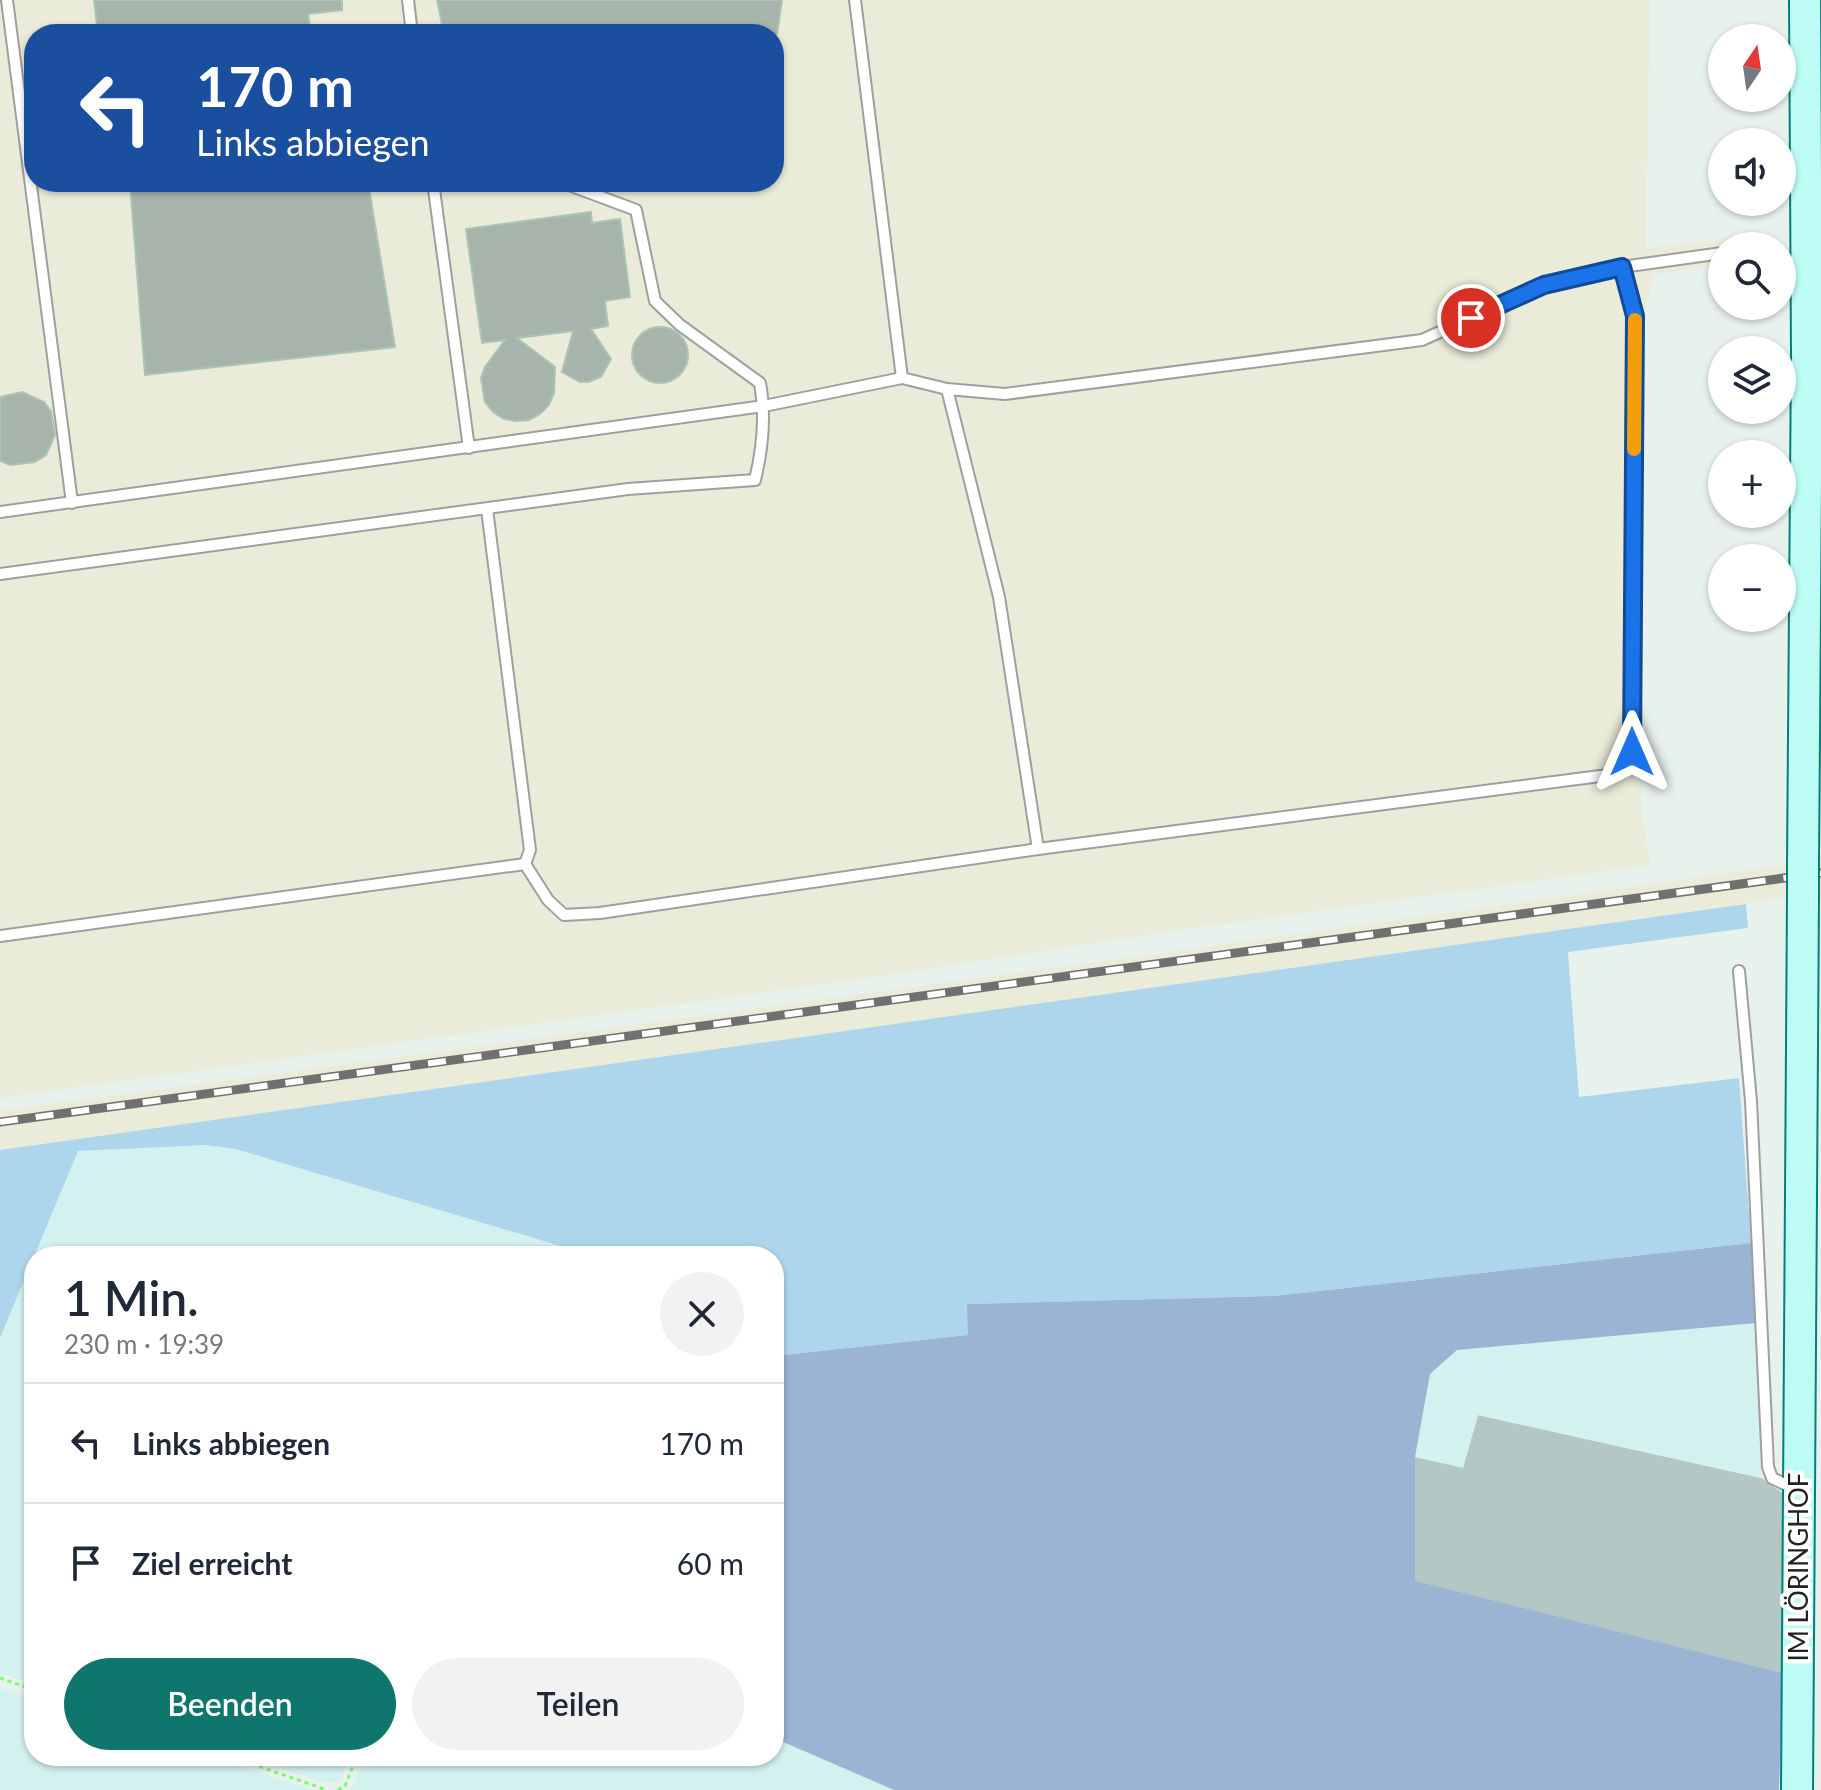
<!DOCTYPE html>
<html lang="de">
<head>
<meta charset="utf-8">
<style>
  :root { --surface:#fff; --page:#f2f2f3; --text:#1f2937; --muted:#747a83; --line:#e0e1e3; --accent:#0f766e }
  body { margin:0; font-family:Lato,sans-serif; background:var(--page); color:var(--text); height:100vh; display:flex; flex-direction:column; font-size:30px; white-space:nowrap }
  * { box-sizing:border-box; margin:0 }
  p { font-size:26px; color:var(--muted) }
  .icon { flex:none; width:44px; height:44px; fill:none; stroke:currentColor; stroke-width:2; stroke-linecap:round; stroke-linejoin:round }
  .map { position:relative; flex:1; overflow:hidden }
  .panel { position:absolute; left:24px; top:1246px; width:760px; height:520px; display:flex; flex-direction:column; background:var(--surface); border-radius:32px; box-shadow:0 2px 6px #0004 }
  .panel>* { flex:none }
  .hud { position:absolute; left:24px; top:24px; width:760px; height:168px; border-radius:32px; box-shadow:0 2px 6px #0004; background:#1a4fa0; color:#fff; overflow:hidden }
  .needle { width:52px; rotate:13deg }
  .buttons { position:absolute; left:1708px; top:24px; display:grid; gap:16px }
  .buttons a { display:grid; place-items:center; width:88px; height:88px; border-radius:50%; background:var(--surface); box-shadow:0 2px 6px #0004; font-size:40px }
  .pin { position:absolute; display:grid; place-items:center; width:68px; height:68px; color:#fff; margin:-34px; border:4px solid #fff; border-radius:50%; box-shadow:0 2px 8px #0007 }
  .me { position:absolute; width:88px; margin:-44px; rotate:0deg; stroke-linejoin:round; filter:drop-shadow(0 0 6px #0008) }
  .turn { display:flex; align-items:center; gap:28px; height:168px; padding:0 40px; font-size:36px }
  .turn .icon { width:104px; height:104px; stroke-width:2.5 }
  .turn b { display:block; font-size:56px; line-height:68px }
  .round { display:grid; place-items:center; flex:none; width:84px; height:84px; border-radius:42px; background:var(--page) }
  .summary { display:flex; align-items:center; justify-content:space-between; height:136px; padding:0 40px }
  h1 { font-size:48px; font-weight:600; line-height:60px }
  .button { display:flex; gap:16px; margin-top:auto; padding:16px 40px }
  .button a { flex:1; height:92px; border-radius:48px; background:var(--accent); color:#fff; font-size:32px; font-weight:600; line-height:92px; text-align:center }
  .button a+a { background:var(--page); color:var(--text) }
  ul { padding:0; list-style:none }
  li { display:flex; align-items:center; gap:24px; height:120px; padding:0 40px; border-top:2px solid var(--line) }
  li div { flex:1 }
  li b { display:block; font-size:30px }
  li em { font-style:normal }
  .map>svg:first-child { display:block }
  .industrial { fill:#ebebda; fill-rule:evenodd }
  .construction { fill:#b3c7c4 }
  .farmland { fill:#d3f1ee }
  .grass { fill:#add6ed }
  .forest { fill:#9cb4d3 }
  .building { fill:#a7b4ab; stroke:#aac5b1; stroke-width:2 }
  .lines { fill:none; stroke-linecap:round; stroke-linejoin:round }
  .lane-casing { stroke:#9f9f9f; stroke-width:14 }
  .secondary-casing { stroke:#01807b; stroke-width:34 }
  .path { stroke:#74ff6c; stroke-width:3; stroke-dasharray:4 4; stroke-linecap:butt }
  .lane { stroke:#fff; stroke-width:10 }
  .secondary { stroke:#bcfcf5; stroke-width:30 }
  .rail-casing { stroke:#707070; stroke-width:9 }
  .rail { stroke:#fff; stroke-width:6; stroke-dasharray:18; stroke-linecap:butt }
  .secondary-bridge-casing { stroke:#01807b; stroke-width:34; stroke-linecap:butt }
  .secondary-bridge { stroke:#bcfcf5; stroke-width:30 }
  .route-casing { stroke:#114b97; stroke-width:20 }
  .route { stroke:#1a73e8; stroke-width:14 }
  .slow { stroke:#f59e0b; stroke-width:14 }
  .labels { text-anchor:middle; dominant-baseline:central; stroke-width:8; stroke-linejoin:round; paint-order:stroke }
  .street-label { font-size:26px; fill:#222; stroke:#fff }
</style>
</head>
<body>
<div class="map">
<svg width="1821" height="1790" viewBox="0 0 1821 1790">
  <rect width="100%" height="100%" fill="#e8f2ed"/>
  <!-- industrial -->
  <g class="industrial">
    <path d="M0,0H1650L1646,248L1749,236L1750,246H1722V266L1654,274L1642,321L1641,802L1650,865L1174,931L869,978L0,1098ZM34,34H774V182H34Z"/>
    <polygon points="1821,864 1821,897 1783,898 1165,988 0,1150 0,1111 1163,953 1783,865"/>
  </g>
  <!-- construction -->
  <polygon class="construction" points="1478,1415 1761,1478 1787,1496 1783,1673 1414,1582 1415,1457 1463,1467"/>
  <!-- farmland -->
  <g class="farmland">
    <polygon points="206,1145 236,1149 567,1248 563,1256 34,1256 78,1151"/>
    <polygon points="34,1256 34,1684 0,1673 0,1338"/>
    <polygon points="1756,1323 1761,1478 1478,1415 1463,1468 1415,1457 1430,1375 1457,1350"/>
    <polygon points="0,1688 34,1699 34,1756 209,1756 314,1790 0,1790"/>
    <polygon points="774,1738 894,1790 351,1790 365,1756 774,1756"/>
    <polygon points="246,1756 350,1756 339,1783 323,1782"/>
  </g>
  <!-- grass -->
  <polygon class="grass" points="1746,904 1748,928 1568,952 1579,1097 1739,1078 1751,1243 1274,1296 968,1304 968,1335 774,1356 774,1256 618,1256 567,1248 236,1149 206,1145 78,1151 0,1338 0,1150"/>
  <!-- forest -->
  <polygon class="forest" points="1751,1243 1756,1323 1457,1350 1430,1374 1415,1457 1415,1581 1783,1673 1779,1790 894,1790 774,1738 774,1356 968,1335 967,1304 1274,1296"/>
  <!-- building -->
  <g class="building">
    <polygon points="94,0 342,0 342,10 308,14 311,34 98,34"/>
    <polygon points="437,0 782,0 777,34 444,34"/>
    <polygon points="140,182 368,182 395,347 145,375 130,183"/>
    <polygon points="591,212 592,223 620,219 630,297 605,301 608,326 591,329 611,359 601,377 588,382 580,382 562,372 573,331 517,338 555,367 554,393 549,405 540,414 529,420 516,421 504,419 493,412 485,402 481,378 485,367 505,340 482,343 466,229"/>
    <circle cx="660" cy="355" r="28"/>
    <polygon points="22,392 44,402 51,411 55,435 46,455 35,462 10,465 0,461 0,397"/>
  </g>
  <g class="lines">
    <defs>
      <g id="lane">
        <polyline points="7,0 72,503"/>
        <polyline points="408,0 412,34"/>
        <polyline points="855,0 902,378"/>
        <polyline points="433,182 469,448"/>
        <polyline points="947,389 999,597 1038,849"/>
        <polyline points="0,512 764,406 902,378 947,389 1005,394 1422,340 1544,285 1622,267 1722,253"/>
        <path d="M0,574L628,489L755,480C763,447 766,416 760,383L680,325L655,301L636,210L561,182"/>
        <polyline points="525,864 548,900 564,915 600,913 1038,849 1608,775 1627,767 1632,752 1635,316 1622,267"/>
        <polyline points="0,936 525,864 530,850 487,509"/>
        <polyline points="1739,971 1751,1101 1768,1467 1772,1478 1797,1490"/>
      </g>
      <g id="secondary">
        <polyline points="1803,864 1807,354 1805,0"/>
        <polyline points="1797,1790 1803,897"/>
      </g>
    </defs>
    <!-- lane casing -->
    <use href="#lane" class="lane-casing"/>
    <!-- secondary casing -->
    <use href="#secondary" class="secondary-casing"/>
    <!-- path -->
    <g class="path">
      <polyline points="564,1256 569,1250"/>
      <polyline points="0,1678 34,1690"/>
      <polyline points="229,1756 327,1790"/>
      <polyline points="338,1790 345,1786 357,1756"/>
    </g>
    <!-- lane -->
    <use href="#lane" class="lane"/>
    <!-- secondary -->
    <use href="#secondary" class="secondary"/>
    <defs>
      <polyline id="rail" points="0,1122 1821,873"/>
    </defs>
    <!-- rail casing -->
    <use href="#rail" class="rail-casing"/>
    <!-- rail -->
    <use href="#rail" class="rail"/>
    <defs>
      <polyline id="secondary-bridge" points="1803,864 1803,897"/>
    </defs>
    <!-- secondary-bridge casing -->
    <use href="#secondary-bridge" class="secondary-bridge-casing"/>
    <!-- secondary-bridge -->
    <use href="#secondary-bridge" class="secondary-bridge"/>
  </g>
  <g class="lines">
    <defs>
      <polyline id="route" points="1471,318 1544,285 1622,267 1635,316 1632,752"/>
    </defs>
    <!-- route casing -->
    <use href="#route" class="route-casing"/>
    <!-- route -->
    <use href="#route" class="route"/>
    <!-- slow -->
    <polyline class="slow" points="1634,449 1635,320"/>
  </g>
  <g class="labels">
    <!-- street labels -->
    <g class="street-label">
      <text transform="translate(1798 1567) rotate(-90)">IM LÖRINGHOF</text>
    </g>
  </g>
</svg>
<div class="buttons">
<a><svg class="needle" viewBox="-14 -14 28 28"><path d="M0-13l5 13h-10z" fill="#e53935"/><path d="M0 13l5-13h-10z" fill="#747a83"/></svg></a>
<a><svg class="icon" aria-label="sound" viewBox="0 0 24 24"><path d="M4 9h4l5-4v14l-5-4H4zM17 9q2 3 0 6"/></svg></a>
<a><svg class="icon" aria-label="search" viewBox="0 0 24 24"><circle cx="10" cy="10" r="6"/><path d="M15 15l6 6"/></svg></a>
<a><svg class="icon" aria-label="layers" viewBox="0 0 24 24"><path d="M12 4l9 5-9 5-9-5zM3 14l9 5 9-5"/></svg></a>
<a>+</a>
<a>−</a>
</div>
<div class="pin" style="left:1471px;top:318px;background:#d93025"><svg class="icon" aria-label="arrive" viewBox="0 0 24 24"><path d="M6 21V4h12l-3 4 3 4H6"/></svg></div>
<svg class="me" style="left:1632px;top:752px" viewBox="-20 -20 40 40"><path d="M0-17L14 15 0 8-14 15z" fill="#1a73e8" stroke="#fff" stroke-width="4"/></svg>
<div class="hud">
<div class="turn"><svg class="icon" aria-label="left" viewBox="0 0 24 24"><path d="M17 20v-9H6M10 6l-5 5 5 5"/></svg><div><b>170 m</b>Links abbiegen</div></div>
</div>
<section class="panel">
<div class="summary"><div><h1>1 Min.</h1><p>230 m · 19:39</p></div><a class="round"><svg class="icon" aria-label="close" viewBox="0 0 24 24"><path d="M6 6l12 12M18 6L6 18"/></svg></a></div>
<ul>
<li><svg class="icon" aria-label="left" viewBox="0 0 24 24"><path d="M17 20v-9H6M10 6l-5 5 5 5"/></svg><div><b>Links abbiegen</b></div><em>170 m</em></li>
<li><svg class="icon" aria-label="arrive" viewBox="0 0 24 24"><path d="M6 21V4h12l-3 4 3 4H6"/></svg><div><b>Ziel erreicht</b></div><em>60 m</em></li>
</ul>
<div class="button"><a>Beenden</a><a>Teilen</a></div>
</section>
</div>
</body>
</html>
